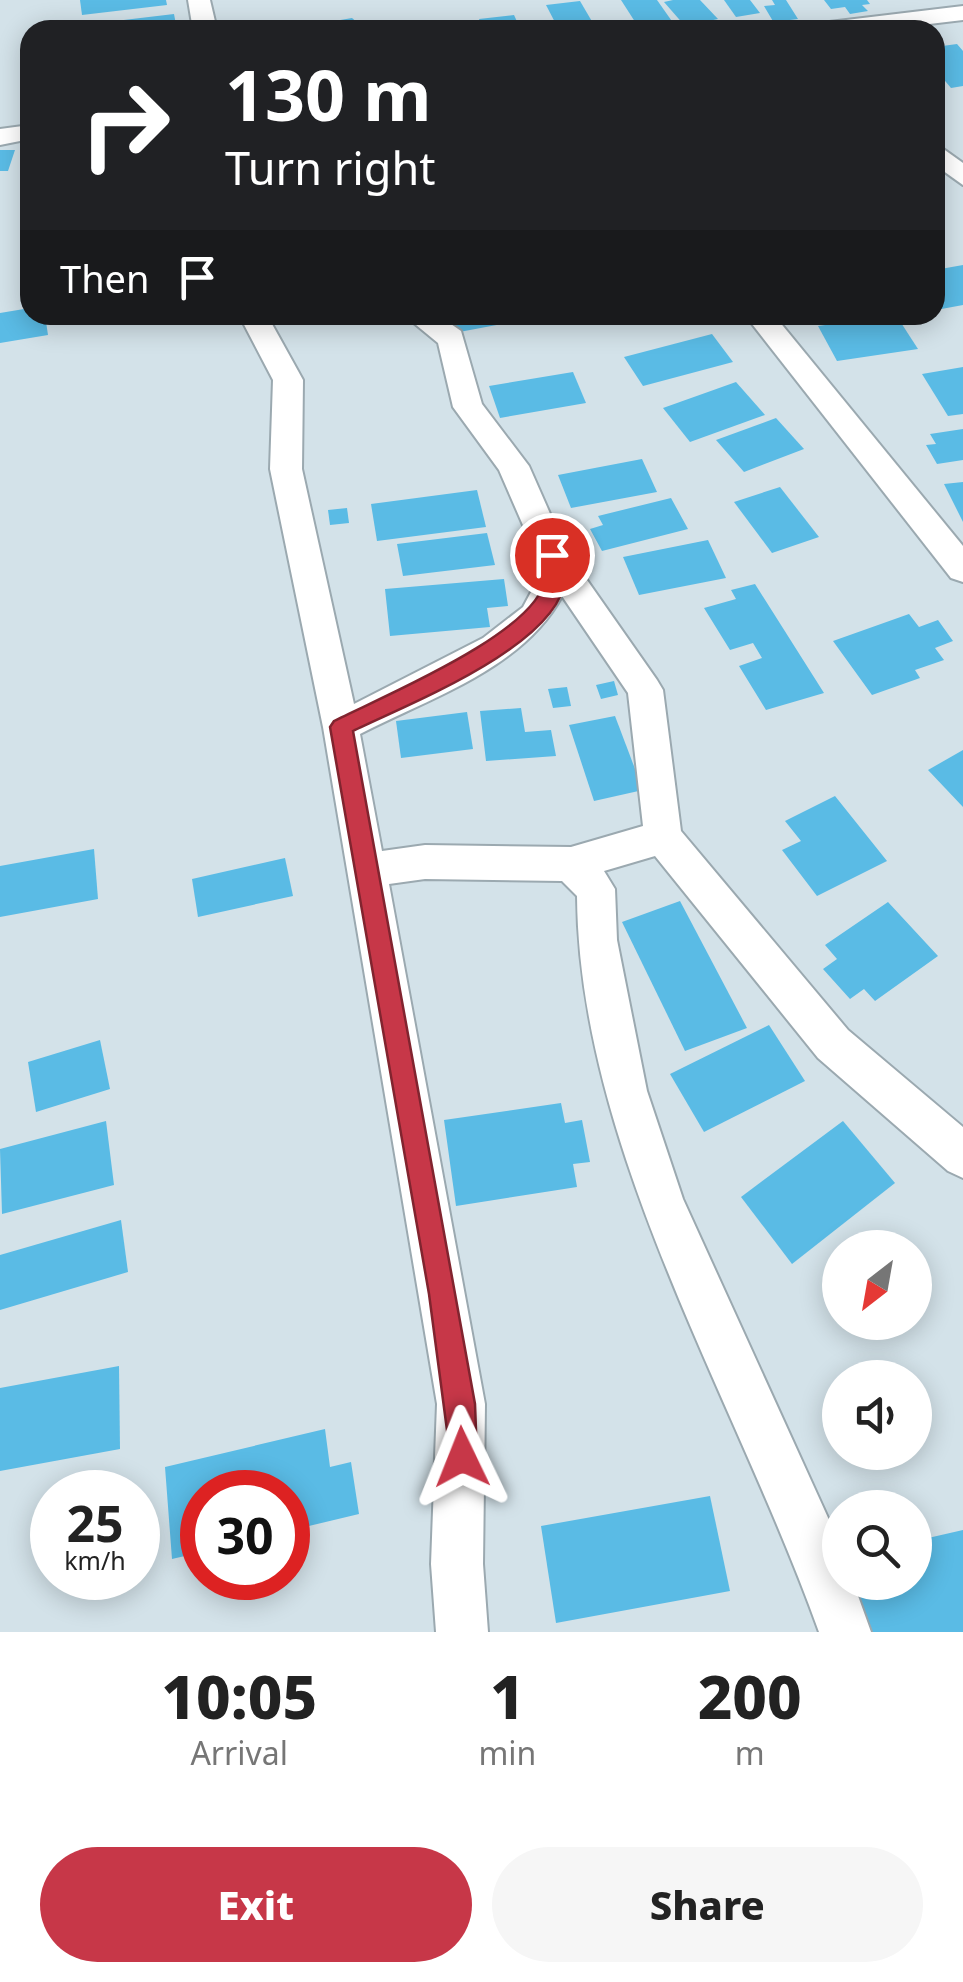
<!DOCTYPE html>
<html lang="en">
<head>
<meta charset="utf-8">
<style>
  :root { --surface:#fff; --page:#f6f6f6; --text:#222; --muted:#767676; --accent:#c73748 }
  body { margin:0; font-family:"Noto Sans",sans-serif; background:var(--page); color:var(--text); height:100vh; display:flex; flex-direction:column; font-size:38px; white-space:nowrap }
  * { box-sizing:border-box; margin:0 }
  p { font-size:32px; color:var(--muted) }
  .icon { flex:none; width:55px; height:55px; fill:none; stroke:currentColor; stroke-width:2; stroke-linecap:round; stroke-linejoin:round }
  .map { position:relative; height:1632px; overflow:hidden }
  .side { display:flex; flex-direction:column; background:var(--surface); flex:1 }
  .side>* { flex:none }
  .guide { position:absolute; left:20px; top:20px; width:925px; height:305px; border-radius:30px; box-shadow:0 5px 25px #0003; background:#202124; color:#fff; overflow:hidden }
  .needle { width:65px; rotate:211deg }
  .controls { position:absolute; left:822px; top:1230px; display:grid; gap:20px }
  .controls a { display:grid; place-items:center; width:110px; height:110px; border-radius:50%; background:var(--surface); box-shadow:0 5px 25px #0003; font-size:50px }
  .speed { position:absolute; left:30px; top:1470px; display:flex; gap:20px; font-size:50px; font-weight:700; text-align:center }
  .speed>* { display:grid; place-content:center; width:130px; height:130px; border-radius:50%; background:var(--surface); box-shadow:0 5px 25px #0003; line-height:1 }
  .speed small { font-size:25px; font-weight:400 }
  .speed .limit { border:15px solid #d22; background:#fff; color:#111 }
  .pin { position:absolute; display:grid; place-items:center; width:85px; height:85px; color:#fff; margin:-42px; border:5px solid #fff; border-radius:50%; box-shadow:0 2px 10px #0007 }
  .me { position:absolute; width:110px; margin:-55px; rotate:358deg; stroke-linejoin:round; filter:drop-shadow(0 0 8px #0008) }
  .turn { display:flex; align-items:center; gap:35px; height:210px; padding:0 40px; font-size:45px }
  .turn .icon { width:130px; height:130px; stroke-width:2.5 }
  .turn b { display:block; font-size:70px; line-height:85px }
  .then { display:flex; align-items:center; height:95px; padding:0 40px; background:#0003; gap:20px; font-size:38px }
  .eta { display:flex; justify-content:space-evenly; align-items:center; height:170px; text-align:center }
  .eta b { font-size:60px; font-weight:800; line-height:70px }
  .button { display:flex; gap:20px; margin-top:auto; padding:20px 40px }
  .button a { flex:1; height:115px; border-radius:60px; background:var(--accent); color:#fff; font-size:40px; font-weight:800; line-height:115px; text-align:center }
  .button a+a { background:var(--page); color:var(--text) }
  .map>svg:first-child { display:block }
  .building { fill:#5abbe5 }
  .lines { fill:none; stroke-linecap:round; stroke-linejoin:round }
  .street-casing { stroke:#9ba9b0; stroke-width:4 }
  .street { fill:#fff; fill-rule:evenodd }
  .route { fill:#c73748; stroke:#81242f; stroke-width:2.5 }
</style>
</head>
<body>
<div class="map">
<svg width="963" height="1632" viewBox="0 0 963 1632">
  <rect width="100%" height="100%" fill="#d3e2e9"/>
  <!-- building -->
  <g class="building">
    <polygon points="80,0 166,0 167,5 82,15"/>
    <polygon points="621,0 657,0 676,27 639,28"/>
    <polygon points="673,0 700,0 718,19 685,26 664,2"/>
    <polygon points="724,0 750,0 760,13 736,17"/>
    <polygon points="772,0 786,0 798,19 782,21 786,28 763,30 760,24 774,23 764,6 775,5"/>
    <polygon points="824,0 867,0 870,4 862,5 868,11 850,14 845,7 831,9"/>
    <polygon points="580,1 597,30 559,30 546,5"/>
    <polygon points="174,14 177,30 90,30 90,24"/>
    <polygon points="514,15 521,30 483,30 479,19"/>
    <polygon points="352,18 366,30 294,30 294,28"/>
    <polygon points="957,44 963,51 963,86 951,88 935,69 935,56 942,55 935,47"/>
    <polygon points="0,150 15,150 8,171 0,171"/>
    <polygon points="963,265 963,305 936,310 935,270"/>
    <polygon points="30,308 30,315 45,315 48,335 0,343 0,313"/>
    <polygon points="446,315 527,315 529,319 454,333"/>
    <polygon points="896,315 918,349 837,361 818,326"/>
    <polygon points="712,334 733,362 643,386 624,357"/>
    <polygon points="963,367 963,414 948,416 922,374"/>
    <polygon points="573,372 586,403 500,418 489,386"/>
    <polygon points="736,382 765,415 690,442 663,408"/>
    <polygon points="776,418 804,449 744,472 716,440"/>
    <polygon points="963,429 963,460 937,464 926,445 936,444 930,434"/>
    <polygon points="642,459 657,492 571,508 558,475"/>
    <polygon points="963,482 963,522 944,484"/>
    <polygon points="780,487 819,537 772,553 734,502"/>
    <polygon points="477,490 486,527 377,541 371,504"/>
    <polygon points="671,498 688,529 602,551 590,529 603,525 598,516"/>
    <polygon points="347,508 349,523 330,525 328,510"/>
    <polygon points="487,533 495,565 403,576 397,544"/>
    <polygon points="708,540 726,578 639,595 623,557"/>
    <polygon points="504,579 508,606 487,608 490,627 390,636 385,589"/>
    <polygon points="755,584 824,693 766,710 739,666 762,658 753,643 730,650 704,608 736,599 731,590"/>
    <polygon points="909,614 919,627 938,620 953,641 935,648 944,660 915,670 920,678 872,695 833,641"/>
    <polygon points="614,681 618,695 601,699 596,685"/>
    <polygon points="567,687 571,706 553,708 548,689"/>
    <polygon points="521,708 525,732 551,730 556,756 486,761 480,711"/>
    <polygon points="467,712 473,749 401,758 396,721"/>
    <polygon points="615,716 643,790 594,801 569,725"/>
    <polygon points="963,750 963,807 928,770"/>
    <polygon points="835,796 887,861 817,896 782,850 801,841 785,821"/>
    <polygon points="94,849 98,899 0,917 0,866"/>
    <polygon points="285,858 293,896 198,917 192,879"/>
    <polygon points="680,901 747,1028 685,1051 622,922"/>
    <polygon points="888,902 938,956 875,1001 864,989 850,999 823,969 837,959 825,945"/>
    <polygon points="769,1025 805,1081 704,1132 670,1074"/>
    <polygon points="100,1040 110,1089 36,1112 28,1062"/>
    <polygon points="561,1103 565,1123 582,1120 590,1162 573,1164 577,1187 456,1206 444,1120"/>
    <polygon points="106,1121 114,1185 2,1214 0,1149"/>
    <polygon points="843,1121 895,1183 792,1264 741,1197"/>
    <polygon points="121,1220 128,1272 0,1310 0,1255"/>
    <polygon points="119,1366 120,1449 0,1471 0,1388"/>
    <polygon points="325,1429 330,1467 351,1462 359,1514 288,1531 288,1492 202,1492 202,1552 172,1559 165,1467"/>
    <polygon points="710,1496 730,1591 556,1623 541,1526"/>
    <polygon points="963,1530 963,1632 870,1632 855,1582 915,1582 915,1541"/>
  </g>
  <g class="lines">
    <defs>
      <g id="street">
        <polygon points="188,0 210,0 217,30 193,30"/>
        <polygon points="963,6 963,20 879,30 809,30 821,23"/>
        <polygon points="30,125 30,139 0,145 0,129"/>
        <polygon points="935,143 963,163 963,185 935,165"/>
        <path d="M239,315H267L303,380L302,469L354,704L483,638L523,607L538,579L536,555L499,470L453,407L438,343L404,315H438L461,331L482,404L529,466L566,550L657,680L663,690L681,831L848,1030L963,1127V1178L948,1171L818,1058L655,856L604,871L615,889L617,940L647,1091L683,1199L829,1520L840,1549V1582H853L871,1632H819C735,1397 579,1148 577,896L562,881L425,879L389,884L485,1404L483,1564L488,1632H436L431,1564L437,1404L323,727L270,469L273,380ZM562,596L628,693L643,826L571,847L425,845L382,851L360,734C430,698 524,668 562,596Z"/>
        <polygon points="745,315 774,315 963,546 963,582 951,578"/>
      </g>
    </defs>
    <!-- street casing -->
    <use href="#street" class="street-casing"/>
    <!-- street -->
    <use href="#street" class="street"/>
  </g>
  <!-- route -->
  <path class="route" d="M552,548L562,555C563,562 566,571 565,578C561,645 406,705 353,731L475,1404L477,1457L473,1468L462,1472L452,1468L429,1294L330,727L334,721C379,698 540,632 545,578C546,572 543,562 542,555Z"/>
</svg>
<div class="controls">
<a><svg class="needle" viewBox="-14 -14 28 28"><path d="M0-13l5 13h-10z" fill="#e53935"/><path d="M0 13l5-13h-10z" fill="#767676"/></svg></a>
<a><svg class="icon" aria-label="sound" viewBox="0 0 24 24"><path d="M4 9h4l5-4v14l-5-4H4zM17 9q2 3 0 6"/></svg></a>
<a><svg class="icon" aria-label="search" viewBox="0 0 24 24"><circle cx="10" cy="10" r="6"/><path d="M15 15l6 6"/></svg></a>
</div>
<div class="speed"><div>25<small>km/h</small></div><div class="limit">30</div></div>
<div class="pin" style="left:552px;top:555px;background:#d93025"><svg class="icon" aria-label="arrive" viewBox="0 0 24 24"><path d="M6 21V4h12l-3 4 3 4H6"/></svg></div>
<svg class="me" style="left:462px;top:1457px" viewBox="-20 -20 40 40"><path d="M0-17L14 15 0 8-14 15z" fill="#c73748" stroke="#fff" stroke-width="4"/></svg>
<div class="guide">
<div class="turn"><svg class="icon" aria-label="right" viewBox="0 0 24 24"><path d="M7 20v-9h11M14 6l5 5-5 5"/></svg><div><b>130 m</b>Turn right</div></div>
<div class="then">Then<svg class="icon" aria-label="arrive" viewBox="0 0 24 24"><path d="M6 21V4h12l-3 4 3 4H6"/></svg></div>
</div>
</div>
<section class="side">
<div class="eta">
<div><b>10:05</b><p>Arrival</p></div>
<div><b>1</b><p>min</p></div>
<div><b>200</b><p>m</p></div>
</div>
<div class="button"><a>Exit</a><a>Share</a></div>
</section>
</body>
</html>
